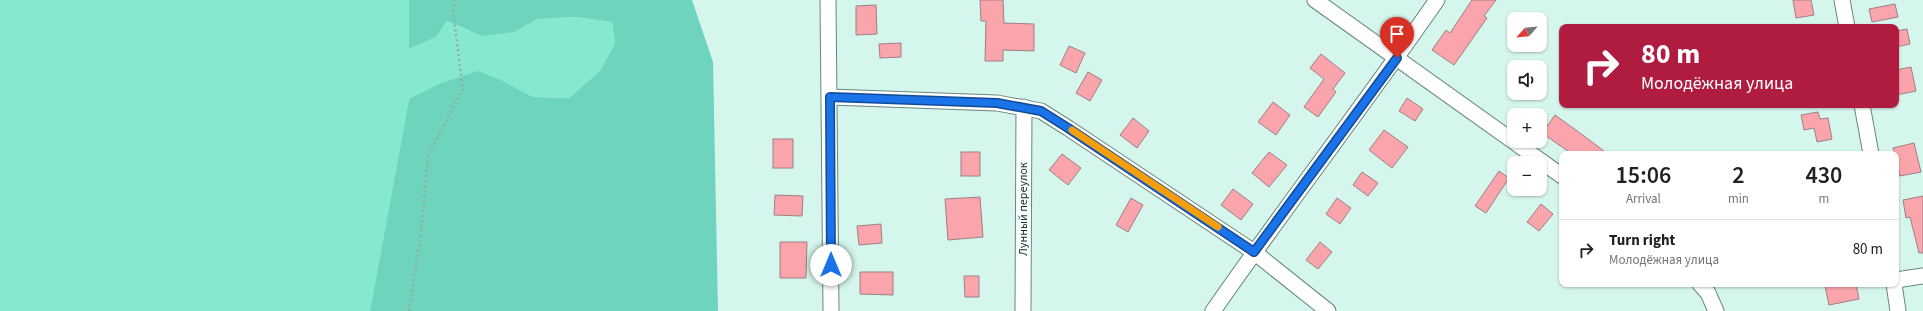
<!DOCTYPE html>
<html lang="en">
<head>
<meta charset="utf-8">
<style>
  :root { --surface:#fff; --page:#f6f6f6; --text:#202124; --muted:#757577; --line:#e0e0e0 }
  body { margin:0; font-family:"Source Sans 3",sans-serif; background:var(--page); color:var(--text); height:100vh; display:flex; flex-direction:column; font-size:15px; white-space:nowrap }
  * { box-sizing:border-box; margin:0 }
  p { font-size:13px; color:var(--muted) }
  .icon { flex:none; width:22px; height:22px; fill:none; stroke:currentColor; stroke-width:2; stroke-linecap:round; stroke-linejoin:round }
  .map { position:relative; flex:1; overflow:hidden }
  .drawer { position:absolute; left:1559px; top:151px; width:340px; height:136px; display:flex; flex-direction:column; background:var(--surface); border-radius:8px; box-shadow:0 1px 3px #0004 }
  .drawer>* { flex:none }
  .banner { position:absolute; left:1559px; top:24px; width:340px; height:84px; border-radius:8px; box-shadow:0 1px 3px #0004; background:#af1c40; color:#fff; overflow:hidden }
  .needle { width:26px; rotate:243deg }
  .tools { position:absolute; left:1507px; top:12px; display:grid; gap:8px }
  .tools a { display:grid; place-items:center; width:40px; height:40px; border-radius:8px; background:var(--surface); box-shadow:0 1px 3px #0004; font-size:20px }
  .pin { position:absolute; display:grid; place-items:center; width:34px; height:34px; color:#fff; margin:-41px -17px; border-radius:50% 50% 50% 0; rotate:-45deg; box-shadow:0 0 4px #0007 }
  .pin .icon { rotate:45deg }
  .me { position:absolute; width:44px; margin:-22px; rotate:0deg; stroke-linejoin:round; filter:drop-shadow(0 0 3px #0008) }
  .turn { display:flex; align-items:center; gap:14px; height:84px; padding:0 16px; font-size:18px }
  .turn .icon { width:52px; height:52px; stroke-width:2.5 }
  .turn b { display:block; font-size:28px; line-height:34px }
  .eta { display:flex; justify-content:space-evenly; align-items:center; height:68px; text-align:center }
  .eta b { font-size:24px; font-weight:600; line-height:28px }
  ul { padding:0; list-style:none }
  li { display:flex; align-items:center; gap:12px; height:60px; padding:0 16px; border-top:1px solid var(--line) }
  li div { flex:1 }
  li b { display:block; font-size:15px }
  li em { font-style:normal }
  .map>svg:first-child { display:block }
  .green { fill:#86e8d1 }
  .forest { fill:#6ed4be }
  .building { fill:#faa5ac; stroke:#9d8082 }
  .lines { fill:none; stroke-linecap:round; stroke-linejoin:round }
  .street-casing { stroke:#69867e; stroke-width:17 }
  .path { stroke:#94ada7; stroke-width:2.5; stroke-dasharray:2 3; stroke-linecap:butt }
  .street { stroke:#fff; stroke-width:15 }
  .route-casing { stroke:#114b97; stroke-width:10 }
  .route { stroke:#1a73e8; stroke-width:7 }
  .slow { stroke:#f59e0b; stroke-width:7 }
  .labels { text-anchor:middle; dominant-baseline:central; stroke-width:3.5; stroke-linejoin:round; paint-order:stroke }
  .street-label { font-size:12px; fill:#212d2a; stroke:#f1fefa }
</style>
</head>
<body>
<div class="map">
<svg width="1923" height="311" viewBox="0 0 1923 311">
  <rect width="100%" height="100%" fill="#d5f6ed"/>
  <!-- green -->
  <polygon class="green" points="0,0 409,0 409,49 436,37 447,21 469,31 515,32 537,19 576,17 612,22 615,43 600,71 569,98 533,97 503,81 409,99 370,311 0,311"/>
  <!-- forest -->
  <polygon class="forest" points="409,0 692,0 713,62 718,311 370,311 409,99 439,84 478,71 503,81 533,97 569,98 600,71 615,43 612,22 576,17 537,19 515,32 482,36 447,21 436,37 409,49"/>
  <!-- building -->
  <g class="building">
    <polygon points="980,0 1003,0 1004,23 1034,24 1034,51 1003,50 1003,61 985,61 986,21 981,21"/>
    <polygon points="1472,0 1496,0 1484,16 1487,18 1454,65 1432,50 1446,30 1450,33"/>
    <polygon points="1793,0 1811,0 1814,15 1796,18"/>
    <polygon points="1895,4 1898,17 1872,22 1869,9"/>
    <polygon points="876,5 877,34 856,35 856,6"/>
    <polygon points="1907,29 1910,44 1896,47 1896,31"/>
    <polygon points="901,43 901,57 880,58 879,44"/>
    <polygon points="1069,46 1085,53 1076,73 1060,65"/>
    <polygon points="1321,54 1345,73 1333,89 1336,92 1318,117 1304,107 1324,79 1310,68"/>
    <polygon points="1911,67 1916,91 1896,95 1896,70"/>
    <polygon points="1088,72 1102,80 1090,101 1076,93"/>
    <polygon points="1407,98 1423,109 1415,121 1399,111"/>
    <polygon points="1273,102 1290,115 1276,135 1258,122"/>
    <polygon points="1818,112 1820,119 1828,118 1832,139 1817,142 1814,128 1804,130 1801,115"/>
    <polygon points="1555,115 1580,133 1608,154 1572,154 1542,133"/>
    <polygon points="1133,118 1149,131 1137,148 1120,135"/>
    <polygon points="1384,130 1408,147 1392,168 1369,150"/>
    <rect x="773" y="139" width="20" height="29"/>
    <polygon points="1914,143 1921,172 1900,176 1893,148"/>
    <rect x="961" y="152" width="19" height="24"/>
    <polygon points="1269,152 1287,165 1269,187 1252,173"/>
    <polygon points="1062,154 1081,168 1068,185 1049,170"/>
    <polygon points="1499,171 1509,178 1486,213 1475,206"/>
    <polygon points="1362,172 1378,183 1368,196 1353,185"/>
    <polygon points="1233,189 1253,204 1241,220 1221,205"/>
    <polygon points="775,195 803,196 802,216 774,215"/>
    <polygon points="1923,196 1923,253 1919,253 1910,217 1906,218 1903,200"/>
    <polygon points="980,197 983,237 948,240 945,199"/>
    <polygon points="1131,198 1143,205 1128,232 1116,225"/>
    <polygon points="1337,198 1351,208 1340,224 1326,214"/>
    <polygon points="1541,204 1553,214 1539,231 1527,222"/>
    <polygon points="881,224 882,243 859,245 857,226"/>
    <polygon points="780,242 807,242 806,278 780,278"/>
    <polygon points="1320,242 1332,252 1318,269 1306,260"/>
    <polygon points="860,272 893,272 893,295 860,294"/>
    <polygon points="964,276 979,276 979,297 965,297"/>
    <polygon points="1834,284 1856,284 1859,299 1829,305 1825,286"/>
  </g>
  <g class="lines">
    <defs>
      <g id="street">
        <polyline points="828,0 831,311"/>
        <polyline points="1315,0 1562,176"/>
        <polyline points="1842,0 1847,27"/>
        <polyline points="830,97 997,103 1041,111 1068,128 1254,252 1328,311"/>
        <polyline points="1862,105 1871,154"/>
        <polyline points="1896,280 1923,276"/>
        <polyline points="1700,284 1708,293 1716,311"/>
        <polyline points="1894,284 1898,311"/>
        <polyline points="1023,311 1024,107"/>
        <path d="M1213,311C1286,206 1364,105 1437,0"/>
      </g>
    </defs>
    <!-- street casing -->
    <use href="#street" class="street-casing"/>
    <!-- path -->
    <polyline class="path" points="409,311 421,233 428,156 463,89 453,12 455,0"/>
    <!-- street -->
    <use href="#street" class="street"/>
  </g>
  <g class="lines">
    <defs>
      <polyline id="route" points="831,265 830,97 997,103 1041,111 1068,128 1254,252 1397,58"/>
    </defs>
    <!-- route casing -->
    <use href="#route" class="route-casing"/>
    <!-- route -->
    <use href="#route" class="route"/>
    <!-- slow -->
    <polyline class="slow" points="1072,130 1218,227"/>
  </g>
  <g class="labels">
    <!-- street labels -->
    <g class="street-label">
      <text transform="translate(1023 209) rotate(-90)">Лунный переулок</text>
    </g>
  </g>
</svg>
<div class="tools">
<a><svg class="needle" viewBox="-14 -14 28 28"><path d="M0-13l5 13h-10z" fill="#e53935"/><path d="M0 13l5-13h-10z" fill="#757577"/></svg></a>
<a><svg class="icon" aria-label="sound" viewBox="0 0 24 24"><path d="M4 9h4l5-4v14l-5-4H4zM17 9q2 3 0 6"/></svg></a>
<a>+</a>
<a>−</a>
</div>
<div class="pin" style="left:1397px;top:58px;background:#d93025"><svg class="icon" aria-label="arrive" viewBox="0 0 24 24"><path d="M6 21V4h12l-3 4 3 4H6"/></svg></div>
<svg class="me" style="left:831px;top:265px" viewBox="-20 -20 40 40"><circle r="19" fill="#fff"/><path d="M0-13L10 11 0 6-10 11z" fill="#1a73e8"/></svg>
<div class="banner">
<div class="turn"><svg class="icon" aria-label="right" viewBox="0 0 24 24"><path d="M7 20v-9h11M14 6l5 5-5 5"/></svg><div><b>80 m</b>Молодёжная улица</div></div>
</div>
<section class="drawer">
<div class="eta">
<div><b>15:06</b><p>Arrival</p></div>
<div><b>2</b><p>min</p></div>
<div><b>430</b><p>m</p></div>
</div>
<ul>
<li><svg class="icon" aria-label="right" viewBox="0 0 24 24"><path d="M7 20v-9h11M14 6l5 5-5 5"/></svg><div><b>Turn right</b><p>Молодёжная улица</p></div><em>80 m</em></li>
</ul>
</section>
</div>
</body>
</html>
